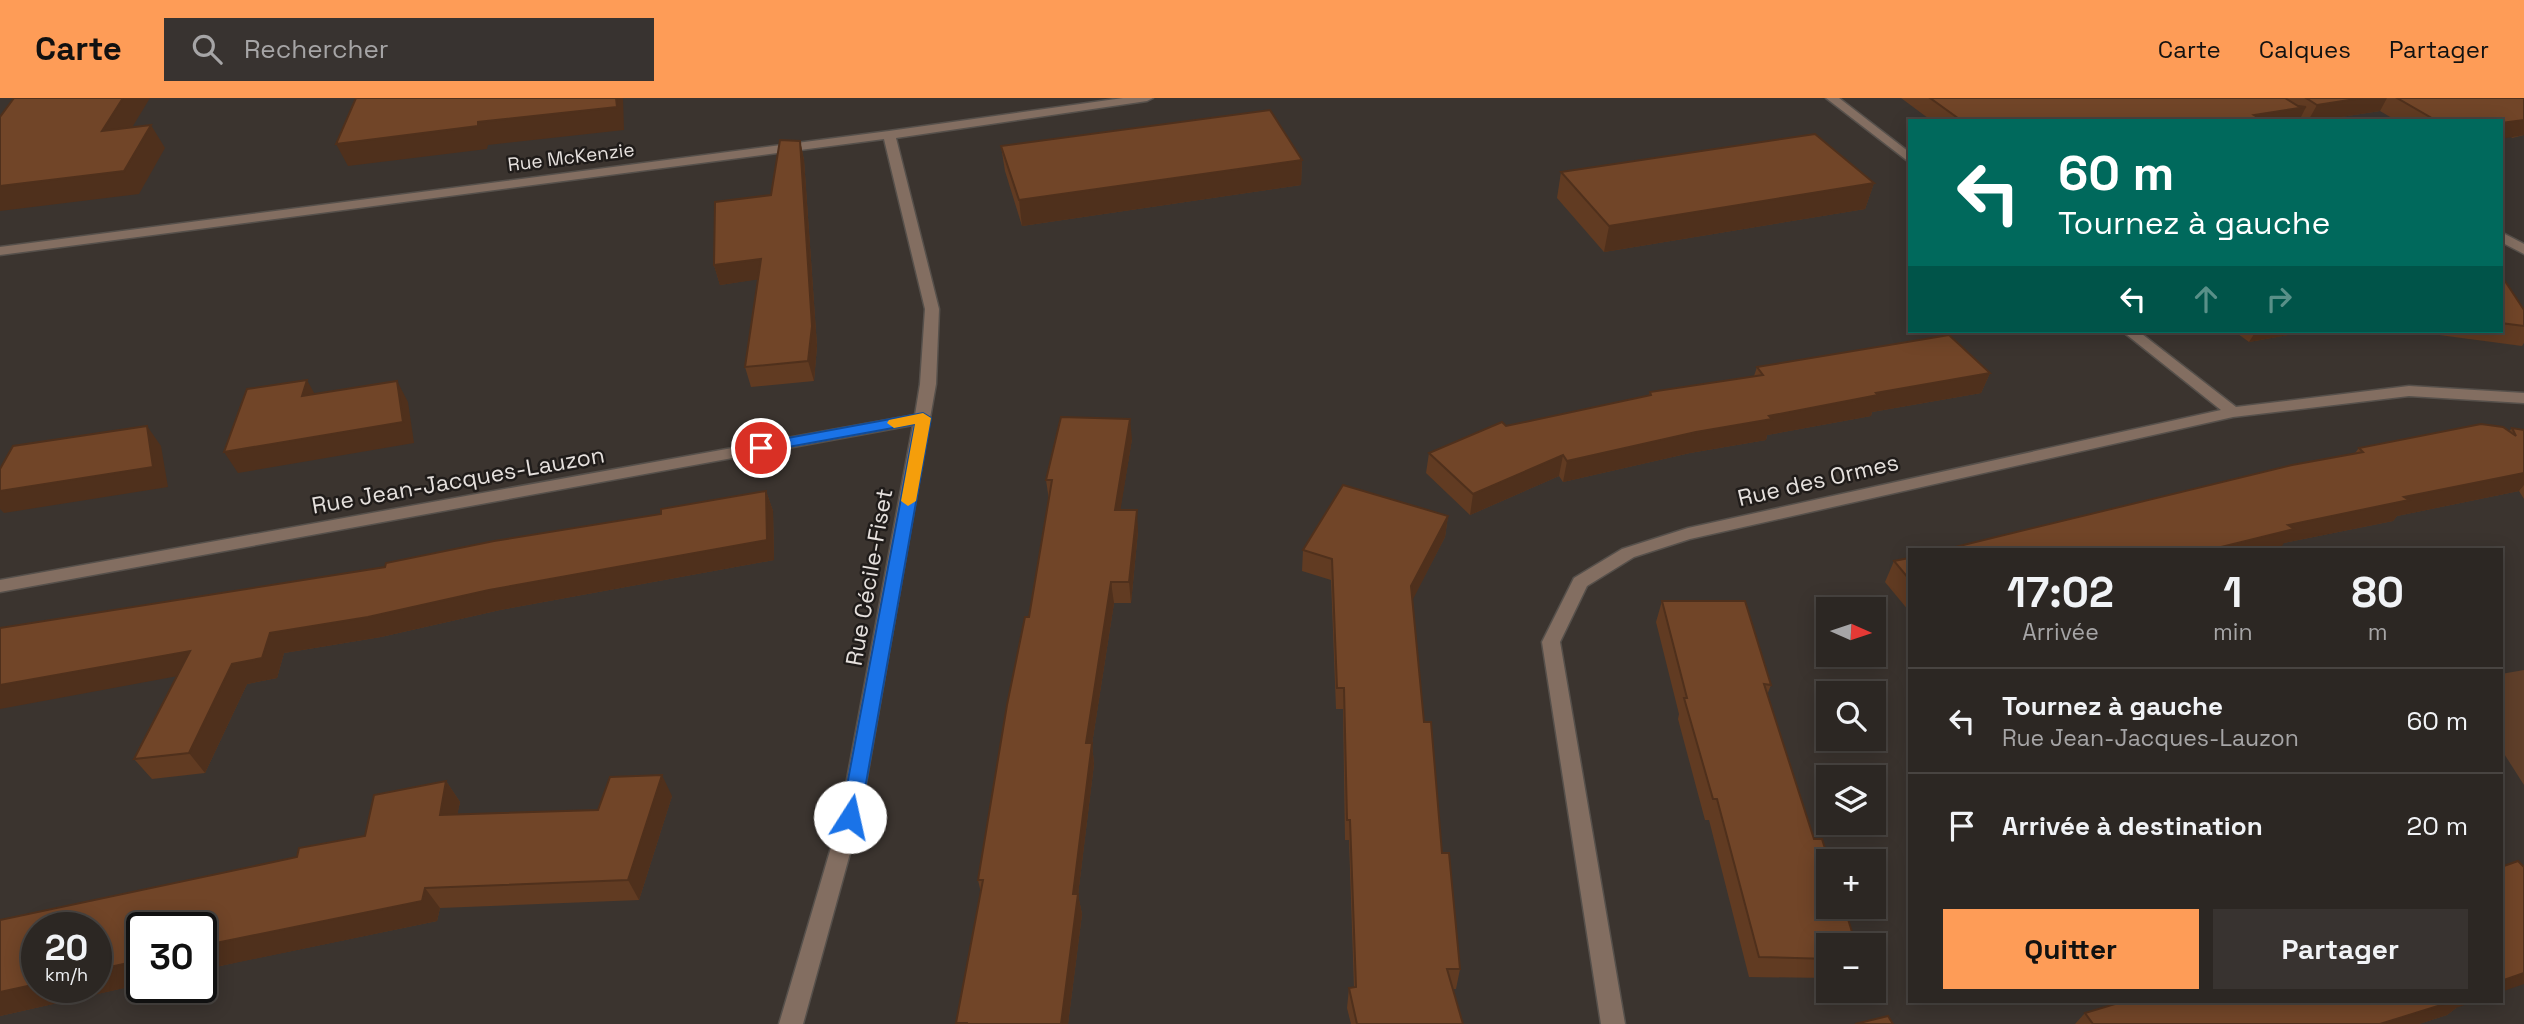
<!DOCTYPE html>
<html lang="fr">
<head>
<meta charset="utf-8">
<style>
  :root { --surface:#2c2723; --page:#383330; --text:#f1f3f6; --muted:#a6a5a6; --line:#484441; --accent:#fe9c57 }
  body { margin:0; font-family:"Space Grotesk",sans-serif; background:var(--page); color:var(--text); height:100vh; display:flex; flex-direction:column; font-size:26px; white-space:nowrap }
  * { box-sizing:border-box; margin:0 }
  p { font-size:23px; color:var(--muted) }
  .icon { flex:none; width:38px; height:38px; fill:none; stroke:currentColor; stroke-width:2; stroke-linecap:round; stroke-linejoin:round }
  .map { position:relative; flex:1; overflow:hidden }
  .side { position:absolute; left:1908px; top:450px; width:595px; height:455px; display:flex; flex-direction:column; background:var(--surface); border-radius:0px; box-shadow:0 4px 18px #0003,0 0 0 2px var(--line) }
  .side>* { flex:none }
  .banner { position:absolute; left:1908px; top:21px; width:595px; height:214px; border-radius:0px; box-shadow:0 4px 18px #0003,0 0 0 2px var(--line); background:#00695c; color:#fff; overflow:hidden }
  .needle { width:46px; rotate:93deg }
  .fabs { position:absolute; left:1816px; top:499px; display:grid; gap:14px }
  .fabs a { display:grid; place-items:center; width:70px; height:70px; border-radius:0px; background:var(--surface); box-shadow:0 4px 18px #0003,0 0 0 2px var(--line); font-size:35px }
  .speed { position:absolute; left:21px; top:814px; display:flex; gap:14px; font-size:35px; font-weight:700; text-align:center }
  .speed>* { display:grid; place-content:center; width:91px; height:91px; border-radius:50%; background:var(--surface); box-shadow:0 4px 18px #0003,0 0 0 2px var(--line); line-height:1 }
  .speed small { font-size:18px; font-weight:400 }
  .speed .limit { border:4px solid #111; border-radius:10px; background:#fff; color:#111 }
  .pin { position:absolute; display:grid; place-items:center; width:60px; height:60px; color:#fff; margin:-30px; border:4px solid #fff; border-radius:50%; box-shadow:0 2px 7px #0007 }
  .me { position:absolute; width:77px; margin:-38px; rotate:10deg; stroke-linejoin:round; filter:drop-shadow(0 0 5px #0008) }
  .turn { display:flex; align-items:center; gap:24px; height:147px; padding:0 35px; font-size:32px }
  .turn .icon { width:91px; height:91px; stroke-width:2.5 }
  .turn b { display:block; font-size:49px; line-height:60px }
  .lanes { display:flex; align-items:center; height:66px; padding:0 35px; background:#0003; justify-content:center; gap:35px; direction:ltr }
  .lanes .off { opacity:.35 }
  .eta { display:flex; justify-content:space-evenly; align-items:center; height:119px; text-align:center }
  .eta b { font-size:42px; font-weight:700; line-height:49px }
  .action { display:flex; gap:14px; margin-top:auto; padding:14px 35px }
  .action a { flex:1; height:80px; border-radius:0px; background:var(--accent); color:#111; font-size:28px; font-weight:700; line-height:80px; text-align:center }
  .action a+a { background:var(--page); color:var(--text) }
  ul { padding:0; list-style:none }
  li { display:flex; align-items:center; gap:21px; height:105px; padding:0 35px; border-top:2px solid var(--line) }
  li div { flex:1 }
  li b { display:block; font-size:26px }
  li em { font-style:normal }
  header { display:flex; align-items:center; gap:42px; box-sizing:border-box; height:98px; padding:0 35px; background:var(--accent); color:#111 }
  header strong { font-size:33px }
  nav { display:flex; gap:38px; margin-inline-start:auto; font-size:24px }
  .search { width:490px; height:63px; background:var(--page); display:flex; align-items:center; gap:18px; box-sizing:border-box; padding:0 24px; border-radius:0px; color:var(--muted); font-size:26px }
  .map>svg:first-child { display:block }
  .green { fill:#5f3f2a }
  .lines { fill:none; stroke-linecap:round; stroke-linejoin:round }
  .minor-casing { stroke:#56504b; stroke-width:3 }
  .minor { fill:#836e61; fill-rule:evenodd }
  .wall { fill:#613b22 }
  .shaded-wall { fill:#4f301c }
  .building { fill:#714528; stroke:#4f301c; stroke-width:2 }
  .route { fill:#1a73e8; stroke:#114b97; stroke-width:2 }
  .slow { fill:#f59e0b }
  .labels { text-anchor:middle; dominant-baseline:central; stroke-width:5; stroke-linejoin:round; paint-order:stroke }
  .far-street-label { font-size:19px; fill:#e6e1de; stroke:#201c1a }
  .street-label { font-size:23px; fill:#e6e1de; stroke:#201c1a }
</style>
</head>
<body>
<header>
<strong>Carte</strong>
<div class="search"><svg class="icon" aria-label="search" viewBox="0 0 24 24"><circle cx="10" cy="10" r="6"/><path d="M15 15l6 6"/></svg>Rechercher</div>
<nav><a>Carte</a><a>Calques</a><a>Partager</a></nav>
</header>
<div class="map">
<svg width="2524" height="926" viewBox="0 0 2524 926">
  <rect width="100%" height="100%" fill="#3b342f"/>
  <!-- green -->
  <polygon class="green" points="2524,572 2524,687 2501,651 2501,576"/>
  <g class="lines">
    <defs>
      <g id="minor">
        <polygon points="1123,0 1153,0 1147,3 896,40 939,211 936,286 860,719 803,926 779,926 840,719 913,327 0,494 0,482 915,317 920,286 925,211 884,41 0,157 0,149 889,33"/>
        <polygon points="1826,0 1839,0 1909,54 1909,64"/>
        <polygon points="2254,0 2268,0 2305,23 2290,23"/>
        <polygon points="2501,134 2524,146 2524,156 2501,144"/>
        <polygon points="2122,233 2138,233 2236,309 2409,288 2524,295 2524,305 2409,298 2233,319 1690,441 1634,459 1587,488 1560,544 1625,926 1601,926 1542,544 1574,480 1622,451 1688,430 2221,312"/>
      </g>
    </defs>
    <!-- minor casing -->
    <use href="#minor" class="minor-casing"/>
    <!-- minor -->
    <use href="#minor" class="minor"/>
  </g>
  <!-- wall -->
  <g class="wall">
    <polygon points="1901,0 2524,0 2524,37 2512,40 2501,23 2397,23 2380,13 2315,23 2305,23 2301,19 2299,23 1932,23"/>
    <polygon points="800,43 804,62 817,248 814,283 751,289 745,269 758,181 720,187 714,167 771,97"/>
    <polygon points="1001,48 1302,62 1301,87 1022,128 1005,73"/>
    <polygon points="1561,74 1874,85 1865,111 1604,154 1557,100"/>
    <polygon points="2501,177 2524,212 2524,245 2522,248 2409,233 2501,233"/>
    <polygon points="2234,233 2310,233 2249,244"/>
    <polygon points="1757,269 1990,275 1981,295 1872,314 1871,318 1767,337 1766,342 1690,355 1563,384 1559,378 1470,417 1426,375 1429,355 1649,297 1650,294 1754,278"/>
    <polygon points="2512,330 2524,332 2524,401 2519,393 2397,418 2393,423 2284,445 1943,452 2355,355 2359,350 2509,333"/>
    <polygon points="1132,341 1120,412 1138,433 1131,505 1114,505 1092,646 1094,666 1078,797 1082,816 1068,926 957,926 981,795 978,782 1029,519 1049,402 1046,382"/>
    <polygon points="766,393 773,413 774,462 500,512 381,539 284,555 277,580 247,586 205,675 152,681 134,661 385,469 661,416"/>
    <polygon points="1448,418 1445,439 1412,502 1424,624 1442,755 1460,871 1456,891 1452,891 1463,926 1351,926 1347,910 1349,890 1354,890 1349,742 1345,742 1343,611 1336,611 1331,482 1302,473 1303,452"/>
    <polygon points="1909,460 1909,513 1885,484 1894,463"/>
    <polygon points="1662,503 1771,587 1767,597 1829,847 1829,880 1749,879 1709,722 1705,722 1678,621 1679,616 1656,524"/>
    <polygon points="446,683 460,704 457,717 598,712 672,698 639,802 440,810 437,823 238,864 0,918 0,822 297,759 365,738"/>
    <polygon points="2456,910 2447,917 2419,926 2075,926 2085,915"/>
  </g>
  <!-- shaded-wall -->
  <g class="shaded-wall">
    <polygon points="123,0 150,0 116,56 102,33"/>
    <polygon points="616,0 623,0 624,32 488,47 487,51 348,68 336,46 478,24"/>
    <polygon points="2362,0 2387,0 2380,13 2315,23 2308,23 2317,7"/>
    <polygon points="2306,9 2299,23 2251,23 2254,17"/>
    <polygon points="2524,22 2524,37 2501,41 2501,25"/>
    <polygon points="151,27 165,50 139,96 0,113 0,88"/>
    <polygon points="800,43 804,62 817,248 814,283 808,263"/>
    <polygon points="1302,62 1301,87 1022,128 1019,102"/>
    <polygon points="1874,85 1865,111 1604,154 1609,128"/>
    <polygon points="761,161 767,180 720,187 714,167"/>
    <polygon points="2256,233 2310,233 2249,244"/>
    <polygon points="1990,275 1981,295 1872,314 1871,318 1767,337 1766,342 1690,355 1563,384 1567,363 1876,295"/>
    <polygon points="307,282 318,302 302,298"/>
    <polygon points="397,283 408,304 414,345 238,375 224,354"/>
    <polygon points="1130,321 1132,341 1117,433 1115,412"/>
    <polygon points="147,328 161,348 168,389 4,415 0,411 0,393"/>
    <polygon points="1563,357 1559,378 1470,417 1473,396"/>
    <polygon points="2524,375 2524,387 2519,393 2397,418 2393,423 2284,445 2279,452 2209,452 2288,427 2404,399"/>
    <polygon points="766,393 773,413 774,462 500,512 381,539 284,555 277,580 247,586 205,675 189,655 232,566 270,535"/>
    <polygon points="1137,412 1138,433 1131,505 1129,484"/>
    <polygon points="1448,418 1445,439 1409,509 1411,488"/>
    <polygon points="1111,484 1114,505 1092,646 1094,666 1078,797 1082,816 1068,926 1061,926 1086,645"/>
    <polygon points="190,553 205,573 0,611 0,587"/>
    <polygon points="662,677 672,698 639,802 628,782"/>
    <polygon points="446,683 460,704 453,737 440,717"/>
    <polygon points="425,790 440,810 437,823 201,872 201,848"/>
    <polygon points="142,862 142,886 0,918 0,894 37,886 37,889 96,889 96,872"/>
    <polygon points="2524,875 2524,886 2501,894 2501,883"/>
    <polygon points="2454,903 2476,903 2456,910 2447,917 2419,926 2380,926"/>
  </g>
  <!-- building -->
  <g class="building">
    <polygon points="14,0 123,0 102,33 151,27 124,73 0,88 0,19"/>
    <polygon points="356,0 616,0 617,9 478,24 478,28 336,46"/>
    <polygon points="1930,0 2285,0 2298,8 2306,9 2254,17 2264,23 1962,23"/>
    <polygon points="2306,0 2362,0 2317,7"/>
    <polygon points="2397,0 2524,0 2524,22 2501,25 2501,23 2437,23"/>
    <polygon points="1270,12 1302,62 1019,102 1001,48"/>
    <polygon points="1815,36 1874,85 1609,128 1561,74"/>
    <polygon points="780,42 800,43 812,228 808,263 745,269 761,161 714,167 715,104 771,97"/>
    <polygon points="2501,177 2524,212 2524,228 2501,225"/>
    <polygon points="1949,237 1990,275 1876,295 1878,297 1769,318 1772,321 1696,334 1567,363 1563,357 1473,396 1429,355 1502,324 1506,328 1651,297 1650,294 1763,277 1757,269"/>
    <polygon points="307,282 302,298 397,283 403,324 224,354 247,291"/>
    <polygon points="1061,319 1130,321 1115,412 1137,412 1129,484 1111,484 1086,645 1092,645 1073,796 1078,796 1061,926 967,926 967,925 956,925 983,782 978,782 1007,607 1025,519 1029,519 1052,382 1046,382"/>
    <polygon points="2481,326 2503,329 2516,338 2512,330 2524,332 2524,375 2404,399 2409,402 2288,427 2294,431 2209,452 1943,452 2292,367 2363,354 2359,350"/>
    <polygon points="147,328 153,369 0,393 0,371 13,348"/>
    <polygon points="1343,387 1448,418 1411,488 1424,624 1431,624 1442,755 1449,755 1460,871 1447,871 1463,926 1357,926 1349,890 1356,889 1350,722 1347,722 1344,590 1337,590 1332,461 1303,452"/>
    <polygon points="766,393 767,442 489,492 368,519 270,535 262,560 232,566 189,655 134,661 190,553 0,587 0,530 385,469 386,465 494,443 661,416 661,411"/>
    <polygon points="1909,460 1909,481 1894,463"/>
    <polygon points="1662,503 1745,503 1771,587 1764,586 1814,741 1822,741 1829,763 1829,808 1844,808 1856,847 1829,847 1829,861 1759,859 1717,701 1713,701 1684,600 1687,600"/>
    <polygon points="662,677 628,782 425,790 422,803 201,848 201,830 142,830 142,862 96,872 96,830 37,830 37,886 0,894 0,822 297,759 299,750 365,738 374,697 446,683 440,717 598,712 610,679"/>
    <polygon points="2518,763 2524,769 2524,875 2501,883 2501,769"/>
    <polygon points="2125,903 2454,903 2380,926 2093,926 2085,915"/>
    <polygon points="1888,918 1893,926 1855,926"/>
  </g>
  <!-- route -->
  <polygon class="route" points="923,315 931,320 860,719 857,724 844,724 841,719 915,326 761,354 753,350 761,345"/>
  <!-- slow -->
  <polygon class="slow" points="923,315 931,320 916,403 908,408 901,403 915,326 894,330 887,325 889,322"/>
  <g class="labels">
    <!-- far-street labels -->
    <g class="far-street-label">
      <text transform="translate(571 59) rotate(-7)">Rue McKenzie</text>
    </g>
    <!-- street labels -->
    <g class="street-label">
      <text transform="translate(458 382) rotate(-10)">Rue Jean-Jacques-Lauzon</text>
      <text transform="translate(1818 382) rotate(-13)">Rue des Ormes</text>
      <text transform="translate(869 479) rotate(-80)">Rue Cécile-Fiset</text>
    </g>
  </g>
</svg>
<div class="fabs">
<a><svg class="needle" viewBox="-14 -14 28 28"><path d="M0-13l5 13h-10z" fill="#e53935"/><path d="M0 13l5-13h-10z" fill="#a6a5a6"/></svg></a>
<a><svg class="icon" aria-label="search" viewBox="0 0 24 24"><circle cx="10" cy="10" r="6"/><path d="M15 15l6 6"/></svg></a>
<a><svg class="icon" aria-label="layers" viewBox="0 0 24 24"><path d="M12 4l9 5-9 5-9-5zM3 14l9 5 9-5"/></svg></a>
<a>+</a>
<a>−</a>
</div>
<div class="speed"><div>20<small>km/h</small></div><div class="limit">30</div></div>
<div class="pin" style="left:761px;top:350px;background:#d93025"><svg class="icon" aria-label="arrive" viewBox="0 0 24 24"><path d="M6 21V4h12l-3 4 3 4H6"/></svg></div>
<svg class="me" style="left:850px;top:719px" viewBox="-20 -20 40 40"><circle r="19" fill="#fff"/><path d="M0-13L10 11 0 6-10 11z" fill="#1a73e8"/></svg>
<div class="banner">
<div class="turn"><svg class="icon" aria-label="left" viewBox="0 0 24 24"><path d="M17 20v-9H6M10 6l-5 5 5 5"/></svg><div><b>60 m</b>Tournez à gauche</div></div>
<div class="lanes"><svg class="icon" aria-label="left" viewBox="0 0 24 24"><path d="M17 20v-9H6M10 6l-5 5 5 5"/></svg><svg class="icon off" aria-label="ahead" viewBox="0 0 24 24"><path d="M12 20V5M6 11l6-6 6 6"/></svg><svg class="icon off" aria-label="right" viewBox="0 0 24 24"><path d="M7 20v-9h11M14 6l5 5-5 5"/></svg></div>
</div>
<section class="side">
<div class="eta">
<div><b>17:02</b><p>Arrivée</p></div>
<div><b>1</b><p>min</p></div>
<div><b>80</b><p>m</p></div>
</div>
<ul>
<li><svg class="icon" aria-label="left" viewBox="0 0 24 24"><path d="M17 20v-9H6M10 6l-5 5 5 5"/></svg><div><b>Tournez à gauche</b><p>Rue Jean-Jacques-Lauzon</p></div><em>60 m</em></li>
<li><svg class="icon" aria-label="arrive" viewBox="0 0 24 24"><path d="M6 21V4h12l-3 4 3 4H6"/></svg><div><b>Arrivée à destination</b></div><em>20 m</em></li>
</ul>
<div class="action"><a>Quitter</a><a>Partager</a></div>
</section>
</div>
</body>
</html>
